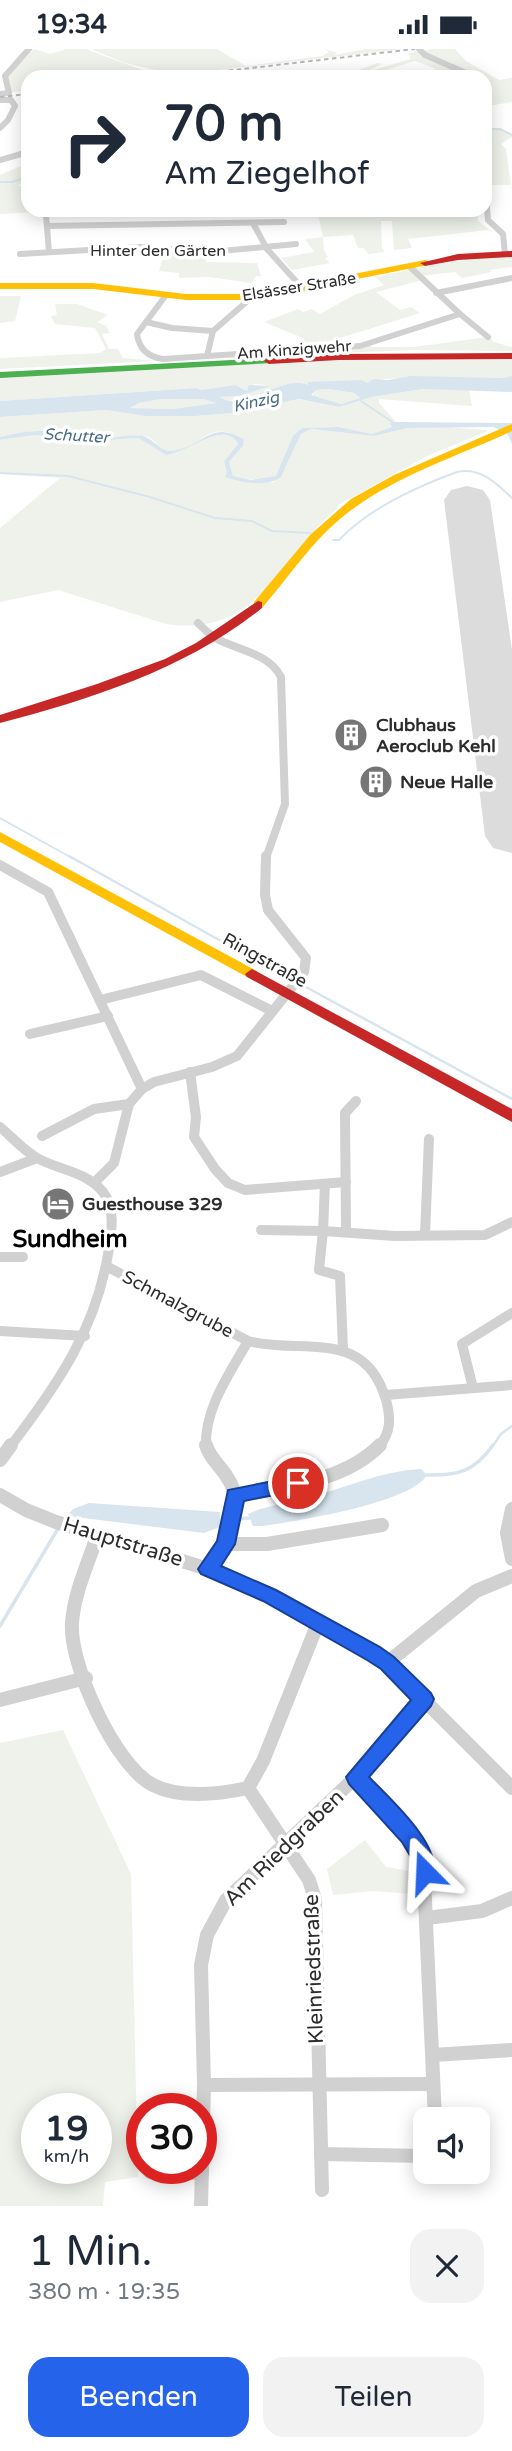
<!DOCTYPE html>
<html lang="de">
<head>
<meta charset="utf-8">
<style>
  :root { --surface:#fff; --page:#f2f2f3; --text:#1f2937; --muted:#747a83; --accent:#2563eb }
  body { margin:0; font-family:"Varela Round",sans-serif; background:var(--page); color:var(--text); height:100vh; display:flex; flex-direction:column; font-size:26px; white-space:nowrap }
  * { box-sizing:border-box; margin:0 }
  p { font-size:23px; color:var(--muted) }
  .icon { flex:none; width:38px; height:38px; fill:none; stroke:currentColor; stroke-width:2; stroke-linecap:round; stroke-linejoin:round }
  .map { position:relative; height:2157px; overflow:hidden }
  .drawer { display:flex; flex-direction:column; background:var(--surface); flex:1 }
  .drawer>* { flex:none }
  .hud { position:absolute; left:21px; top:21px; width:471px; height:147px; border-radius:21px; box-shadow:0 4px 18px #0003; background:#fff; color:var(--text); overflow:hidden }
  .buttons { position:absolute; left:413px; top:2058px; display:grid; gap:14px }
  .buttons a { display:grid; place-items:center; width:77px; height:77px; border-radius:14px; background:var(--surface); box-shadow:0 4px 18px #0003; font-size:35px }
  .speed { position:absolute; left:21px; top:2044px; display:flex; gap:14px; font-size:35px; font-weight:700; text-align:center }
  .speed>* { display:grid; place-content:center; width:91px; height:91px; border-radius:50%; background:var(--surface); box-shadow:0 4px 18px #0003; line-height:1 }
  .speed small { font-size:18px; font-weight:400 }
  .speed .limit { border:10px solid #d22; background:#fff; color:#111 }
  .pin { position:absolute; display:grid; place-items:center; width:60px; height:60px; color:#fff; margin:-30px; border:4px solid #fff; border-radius:50%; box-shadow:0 2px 7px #0007 }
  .me { position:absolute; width:77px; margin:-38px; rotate:339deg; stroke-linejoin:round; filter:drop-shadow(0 0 5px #0008) }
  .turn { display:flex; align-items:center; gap:24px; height:147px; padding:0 28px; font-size:32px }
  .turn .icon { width:91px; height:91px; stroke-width:2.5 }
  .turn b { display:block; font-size:49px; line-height:60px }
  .round { display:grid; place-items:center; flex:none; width:74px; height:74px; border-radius:21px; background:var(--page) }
  .head { display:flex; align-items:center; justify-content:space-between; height:119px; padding:0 28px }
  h1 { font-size:42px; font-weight:600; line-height:52px }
  .action { display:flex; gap:14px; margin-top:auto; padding:14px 28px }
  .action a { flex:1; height:80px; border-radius:21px; background:var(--accent); color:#fff; font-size:28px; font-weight:600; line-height:80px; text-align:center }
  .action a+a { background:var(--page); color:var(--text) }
  .status { display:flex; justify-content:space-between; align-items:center; height:49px; padding:0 35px; background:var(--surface); direction:ltr }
  .status svg { height:19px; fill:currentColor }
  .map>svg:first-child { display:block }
  .green { fill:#eff2eb; fill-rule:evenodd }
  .water { fill:#d8e5ee; fill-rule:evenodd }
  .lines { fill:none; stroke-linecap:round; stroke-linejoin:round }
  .stream-far2 { stroke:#d8e5ee; stroke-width:2 }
  .stream-far1 { stroke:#d8e5ee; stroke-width:2.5 }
  .stream { stroke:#d8e5ee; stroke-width:3.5 }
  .runway { fill:#dcdcdc; fill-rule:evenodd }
  .street-far3 { stroke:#d1d1d1; stroke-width:6 }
  .street-far2 { stroke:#d1d1d1; stroke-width:8 }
  .street-far1 { stroke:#d1d1d1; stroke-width:10 }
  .street { stroke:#d1d1d1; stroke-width:14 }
  .fast { fill:#4caf50; fill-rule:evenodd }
  .slow { fill:#ffc107; fill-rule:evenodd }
  .jam { fill:#c62828; fill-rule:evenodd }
  .rail { stroke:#b8b8b8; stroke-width:2; stroke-dasharray:4.5 3.5; stroke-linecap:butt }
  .street-bridge { stroke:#d1d1d1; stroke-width:6 }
  .route { fill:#2563eb; stroke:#184099; stroke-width:2 }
  .labels { text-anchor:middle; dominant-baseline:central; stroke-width:7; stroke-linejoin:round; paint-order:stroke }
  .far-street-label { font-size:16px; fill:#2c2c2c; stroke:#fff }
  .far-water-label { font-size:16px; font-style:italic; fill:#436a85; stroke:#fff }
  .poi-label { font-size:18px; font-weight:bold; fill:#2c2c2c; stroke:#fff; text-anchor:start }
  .street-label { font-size:18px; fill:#2c2c2c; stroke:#fff }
  .near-street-label { font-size:21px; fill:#2c2c2c; stroke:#fff }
  .district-label { font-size:24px; font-weight:bold; fill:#000; stroke:#fff }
</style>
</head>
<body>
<div class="status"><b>19:34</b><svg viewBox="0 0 49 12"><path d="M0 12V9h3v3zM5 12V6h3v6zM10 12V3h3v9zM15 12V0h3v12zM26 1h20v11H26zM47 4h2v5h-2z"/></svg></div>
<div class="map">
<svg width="512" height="2157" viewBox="0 0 512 2157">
  <rect width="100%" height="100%" fill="#fff"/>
  <!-- green -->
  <g class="green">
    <polygon points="34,0 50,5 66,0 86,0 161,28 28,28 28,42 11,43 7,28"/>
    <polygon points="91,0 217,0 246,17 322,7 329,3 324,0 337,4 335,6 365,0 404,0 164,27 159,22 125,14"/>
    <polygon points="432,0 455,0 466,12 499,31 512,29 512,53 488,57 485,28 464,28 451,24 441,28 412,28 436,20 415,12 373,25 380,28 351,28 361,20 378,14 382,15 366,23 411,10 408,4"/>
    <polygon points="485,80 500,80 512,84 512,88 501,95 506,100 511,136 485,136"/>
    <polygon points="28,114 28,131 17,137 28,137 28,161 71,161 0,165 0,126"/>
    <polygon points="317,161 477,161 478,172 494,184 488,181 408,190 412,199 394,201 392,172 381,172 382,199 385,203 368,205 364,199 358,199 353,186 323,188 324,201 328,208 325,209 330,214 292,221 281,209 314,203 305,190 323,188"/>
    <polygon points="171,202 209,204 206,213 257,214 261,227 256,227 252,234 209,228 179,229 179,224 159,222 162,211 168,211"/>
    <polygon points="512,208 512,218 490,221 492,223 462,229 455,223 420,227 423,231 376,243 400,261 411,258 420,264 331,292 334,298 367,295 372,298 414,298 488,288 494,293 512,298 512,302 414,301 218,309 293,302 303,289 264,273 298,260 303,263 312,260 320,265 354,246 384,236 375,228 462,210"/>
    <polygon points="0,247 21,247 15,272 0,274"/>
    <polygon points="55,255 77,255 108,266 97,273 106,277 110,284 102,285 109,300 118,300 123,309 157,312 0,320 0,309 100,304 106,300 95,279 55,275 51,267 57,266"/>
    <path d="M512,309V327L502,329L429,328L384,330L369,334L309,333L308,336C282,326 238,363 220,348L238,347L267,336L254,335L247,342L235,336L201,341L196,339L0,352V328L339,310Z"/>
    <polygon points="328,340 354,344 360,349 341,355 312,347 316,341"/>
    <path d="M423,340H469L472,357L379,350V354L396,373L392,374V378L372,385L339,378L302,379L276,427C263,433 247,431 233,427L229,413L243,397L244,390C203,367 201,405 168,402C160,401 156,393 150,389C145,387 139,387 133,386C116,397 86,386 67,384C44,382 21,381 0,388V368L106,361L145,367H196L233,364L299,350L339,358L372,348Z"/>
    <polygon points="161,350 203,350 216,354 173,360 130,359 139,354"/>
    <path d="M446,378L486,381V383L429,406L338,456L337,460C277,508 262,589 166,575L58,541L0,553V479L60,429L0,425V391L35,386L92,392L138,389L166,406C189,404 224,370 238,395L224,412L227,425C243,433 257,434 274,433L284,422L301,385L311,380L374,387L408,379Z"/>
    <path d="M63,1681L131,1825L138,2128L105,2133L103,2157H0V1694ZM37,2060H96V2119H37Z"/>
    <polygon points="365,1791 386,1818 410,1822 411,1845 373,1842 333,1846 327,1820"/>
  </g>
  <!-- water -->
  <g class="water">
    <path d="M411,327L502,329L512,327V343L423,340L372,348L339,358L299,350L233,364L196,367H145L106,361L0,368V352L196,339L201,341L235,336L247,342L249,336L270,337L238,347L220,348C240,364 282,325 308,336V333L361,331L368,334L373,330L388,331ZM328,340L354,344L360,349L341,355L311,346L316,341ZM161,350H203L216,354L173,360L130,359L139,354Z"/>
    <path d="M396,373L512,374V395L507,384L493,378L408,379L374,387L311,380L301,385L281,428C267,439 240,433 225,428L227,424L224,412L238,395C224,370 189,404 166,406L138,389L92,392L35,386L0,391V388C22,381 50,380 74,385C83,387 91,389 101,389C113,390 132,384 142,387C153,389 160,402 170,402C204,399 208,370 244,390L243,397L229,413L233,427L251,431L276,427L293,387L302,379L339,378L372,385L392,378L390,374Z"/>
    <path d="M421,1420L427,1426C411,1454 297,1472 263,1477H253L248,1465C265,1457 282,1455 300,1451C340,1441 380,1422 421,1420Z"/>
    <polygon points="89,1454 220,1463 220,1478 204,1484 67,1467 73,1460"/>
  </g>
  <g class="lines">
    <!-- stream-far2 -->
    <g class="stream-far2">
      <polyline points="485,80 500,80 512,86"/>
      <polyline points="0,133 12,133 28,128"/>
      <polyline points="361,352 394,374"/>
      <polyline points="0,424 68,427 150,448 215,469 252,472 272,482 310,484"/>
      <path d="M333,491H339C369,459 416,438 457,423C480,418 496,434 512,449"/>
      <polyline points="0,769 72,809"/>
    </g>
    <!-- stream-far1 -->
    <g class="stream-far1">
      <polyline points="69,807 287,929"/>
      <polyline points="304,937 512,1050"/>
      <polyline points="492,1398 501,1385 512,1377"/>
    </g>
    <!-- stream -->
    <g class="stream">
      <path d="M427,1426C458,1427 475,1422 493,1396"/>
      <polyline points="238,1470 249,1469"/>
      <polyline points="0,1577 59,1478"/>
    </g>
    <!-- runway -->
    <polygon class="runway" points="467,437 483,441 490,451 512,601 512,804 493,799 485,787 444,451 451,441"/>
    <!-- street-far3 -->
    <g class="street-far3">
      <polyline points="425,6 475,28"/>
      <polyline points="485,34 489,51 485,60"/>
      <polyline points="0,45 9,44 5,27 29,0"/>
      <polyline points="0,51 11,51 15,57 8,71 0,79"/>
      <polyline points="0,111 28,103"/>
      <polyline points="485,136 488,171 503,185 505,205"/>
      <polyline points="46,166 49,203"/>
      <polyline points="254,176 267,200 303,240"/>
      <polyline points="47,177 284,173"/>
      <polyline points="20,205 141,198 210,203 296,195"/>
      <polyline points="436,244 512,229"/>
      <path d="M252,248L213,282L172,279L146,273L137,285C139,300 148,308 163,310L360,297L460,265L410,218"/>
      <polyline points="460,265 488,288"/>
      <polyline points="146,273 166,246"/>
      <polyline points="207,307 213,282"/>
    </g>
    <!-- street-far2 -->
    <path class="street-far2" d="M198,574C203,579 209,585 215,589C237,601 269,604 281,628L285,755L266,809"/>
    <!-- street-far1 -->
    <g class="street-far1">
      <polyline points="0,816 48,843 142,1040"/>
      <polyline points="100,951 201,926 272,962"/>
      <polyline points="30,985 108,967"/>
      <polyline points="190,1023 196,1068 194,1088 215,1120 228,1134 245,1141 346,1133"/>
      <path d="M0,1078C12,1088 23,1101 37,1109C58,1121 86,1122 103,1143C115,1158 112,1181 109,1199C97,1280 58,1334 10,1398"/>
      <polyline points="42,1087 94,1060 129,1055"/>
      <polyline points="0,1123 37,1109"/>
      <polyline points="95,1133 114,1114 129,1055 142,1040 154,1033 212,1018 237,1007 304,923 306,909 268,861 265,846 266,807"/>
      <polyline points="325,1135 323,1182 395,1187 485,1186 512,1173"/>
      <polyline points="261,1181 323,1182 319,1221 340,1227 343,1300"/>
      <polyline points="346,1182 345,1064 356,1052"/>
      <polyline points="425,1185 429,1090"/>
      <polyline points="0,1208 23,1208"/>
      <path d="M108,1218L248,1292C303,1306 365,1278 386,1351C391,1369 391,1383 379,1398"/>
      <polyline points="0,1282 85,1287"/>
      <polyline points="473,1339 462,1295 512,1264"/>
      <polyline points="386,1346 512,1336"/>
      <path d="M206,1398C204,1360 230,1324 248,1292"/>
    </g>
    <!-- street -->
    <g class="street">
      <path d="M206,1396C210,1410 220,1416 227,1428C248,1458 226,1494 208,1520"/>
      <polyline points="0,1411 11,1396"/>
      <polyline points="0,1446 26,1461 56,1473 208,1520 270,1546 358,1596 387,1614 512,1739"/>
      <path d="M235,1447C283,1438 344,1433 380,1396"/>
      <polyline points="512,1460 507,1484 512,1510"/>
      <path d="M97,1487C88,1515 74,1544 72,1574C69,1615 115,1717 153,1736C180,1750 220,1745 248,1739"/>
      <polyline points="226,1495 267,1495 382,1476"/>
      <polyline points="318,1574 263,1712 248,1739 309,1831 315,1850 322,2141"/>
      <polyline points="387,1614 476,1542 512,1527"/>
      <polyline points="0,1651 86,1629"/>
      <polyline points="356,1728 410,1786 423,1808 435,2070"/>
      <polyline points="427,1869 482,1862 512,1849"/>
      <polyline points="433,2006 512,2001"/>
      <polyline points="204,2036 433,2035"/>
      <polyline points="321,2105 425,2107"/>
      <polyline points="150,2123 202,2124"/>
      <polyline points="201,2157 204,2036 201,1916 207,1886 226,1851 356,1728 424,1650"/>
    </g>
    <!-- fast -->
    <polygon class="fast" points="269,309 274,312 273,314 0,329 0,323"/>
    <!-- slow -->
    <g class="slow">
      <polygon points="425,211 428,212 428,216 252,251 186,251 93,240 0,240 0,234 93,234 186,245 252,245"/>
      <path d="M512,375V382C454,409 390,428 340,470C310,495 288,529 262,559H254V553L311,485L351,450L394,426Z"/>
      <polygon points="0,783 257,922 259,925 252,930 247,928 0,793"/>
    </g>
    <!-- jam -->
    <g class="jam">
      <polygon points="512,202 512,208 458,211 425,217 420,214 458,205"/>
      <polygon points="512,304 512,310 338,311 269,315 264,312 269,309 338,305"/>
      <path d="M258,552L262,553V559C188,619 92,650 0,674V666L97,635L165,610L196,594Z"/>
      <polygon points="252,920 512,1060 512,1073 247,928 245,925"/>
    </g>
    <!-- rail -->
    <g class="rail">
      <polyline points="173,28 415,0"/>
      <polyline points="0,48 28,45"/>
    </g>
    <!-- street-bridge -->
    <polyline class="street-bridge" points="419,0 425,6"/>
  </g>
  <!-- route -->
  <path class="route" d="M298,1427L304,1429L307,1434L304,1440L244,1452L235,1495L221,1517L276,1541L380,1598L394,1608L431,1644L434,1650L431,1657L369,1728C389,1749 446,1799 432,1830L425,1833L417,1830L412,1810L402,1793L349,1735L346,1728L411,1651L381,1620L367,1611L263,1552L201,1525L198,1520L217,1492L228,1441Z"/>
  <!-- icons -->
  <defs>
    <symbol id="building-disc" viewBox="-11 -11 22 22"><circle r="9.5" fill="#767676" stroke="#fff"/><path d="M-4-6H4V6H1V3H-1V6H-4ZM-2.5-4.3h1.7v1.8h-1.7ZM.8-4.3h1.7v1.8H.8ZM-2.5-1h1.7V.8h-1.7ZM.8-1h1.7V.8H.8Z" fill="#fff"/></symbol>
    <symbol id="hotel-disc" viewBox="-11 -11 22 22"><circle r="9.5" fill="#767676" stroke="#fff"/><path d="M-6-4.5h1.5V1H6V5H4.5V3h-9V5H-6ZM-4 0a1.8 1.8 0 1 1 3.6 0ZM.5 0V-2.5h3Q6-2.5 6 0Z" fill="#fff"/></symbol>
  </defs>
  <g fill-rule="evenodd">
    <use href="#building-disc" x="332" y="667" width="38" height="38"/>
    <use href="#building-disc" x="357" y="714" width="38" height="38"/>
    <use href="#hotel-disc" x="39" y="1136" width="38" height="38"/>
  </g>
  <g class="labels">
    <!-- far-street labels -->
    <g class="far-street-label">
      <text x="158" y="202">Hinter den Gärten</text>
      <text transform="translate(299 238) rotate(-9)">Elsässer Straße</text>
      <text transform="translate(294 301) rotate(-4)">Am Kinzigwehr</text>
    </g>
    <!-- far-water labels -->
    <g class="far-water-label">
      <text transform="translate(256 353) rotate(-13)">Kinzig</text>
      <text transform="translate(76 387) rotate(3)">Schutter</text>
    </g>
    <!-- poi labels -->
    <g class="poi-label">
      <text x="376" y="676">Clubhaus<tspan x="376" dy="21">Aeroclub Kehl</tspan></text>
      <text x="400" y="733">Neue Halle</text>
      <text x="82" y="1155">Guesthouse 329</text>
    </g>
    <!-- street labels -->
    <g class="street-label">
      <text transform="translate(265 911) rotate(29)">Ringstraße</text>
      <text transform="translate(178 1255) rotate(28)">Schmalzgrube</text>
    </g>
    <!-- near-street labels -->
    <g class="near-street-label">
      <text transform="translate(123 1493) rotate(17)">Hauptstraße</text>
      <text transform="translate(284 1799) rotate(-44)">Am Riedgraben</text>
      <text transform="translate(314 1920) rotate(-92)">Kleinriedstraße</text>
    </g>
    <!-- district labels -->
    <g class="district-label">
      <text x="70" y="1190">Sundheim</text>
    </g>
  </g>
</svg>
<div class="buttons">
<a><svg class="icon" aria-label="sound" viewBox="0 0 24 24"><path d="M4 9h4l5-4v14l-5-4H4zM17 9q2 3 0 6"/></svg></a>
</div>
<div class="speed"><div>19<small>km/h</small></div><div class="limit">30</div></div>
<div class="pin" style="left:298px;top:1434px;background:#d93025"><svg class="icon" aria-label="arrive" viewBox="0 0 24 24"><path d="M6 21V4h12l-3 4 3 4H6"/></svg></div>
<svg class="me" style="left:425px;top:1823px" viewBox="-20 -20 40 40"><path d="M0-17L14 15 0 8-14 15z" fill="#2563eb" stroke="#fff" stroke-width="4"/></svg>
<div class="hud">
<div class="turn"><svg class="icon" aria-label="right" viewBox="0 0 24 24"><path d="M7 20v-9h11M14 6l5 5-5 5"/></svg><div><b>70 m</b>Am Ziegelhof</div></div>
</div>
</div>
<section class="drawer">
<div class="head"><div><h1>1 Min.</h1><p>380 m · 19:35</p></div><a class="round"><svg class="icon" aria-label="close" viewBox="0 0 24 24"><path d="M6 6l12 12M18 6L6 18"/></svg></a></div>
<div class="action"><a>Beenden</a><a>Teilen</a></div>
</section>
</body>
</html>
